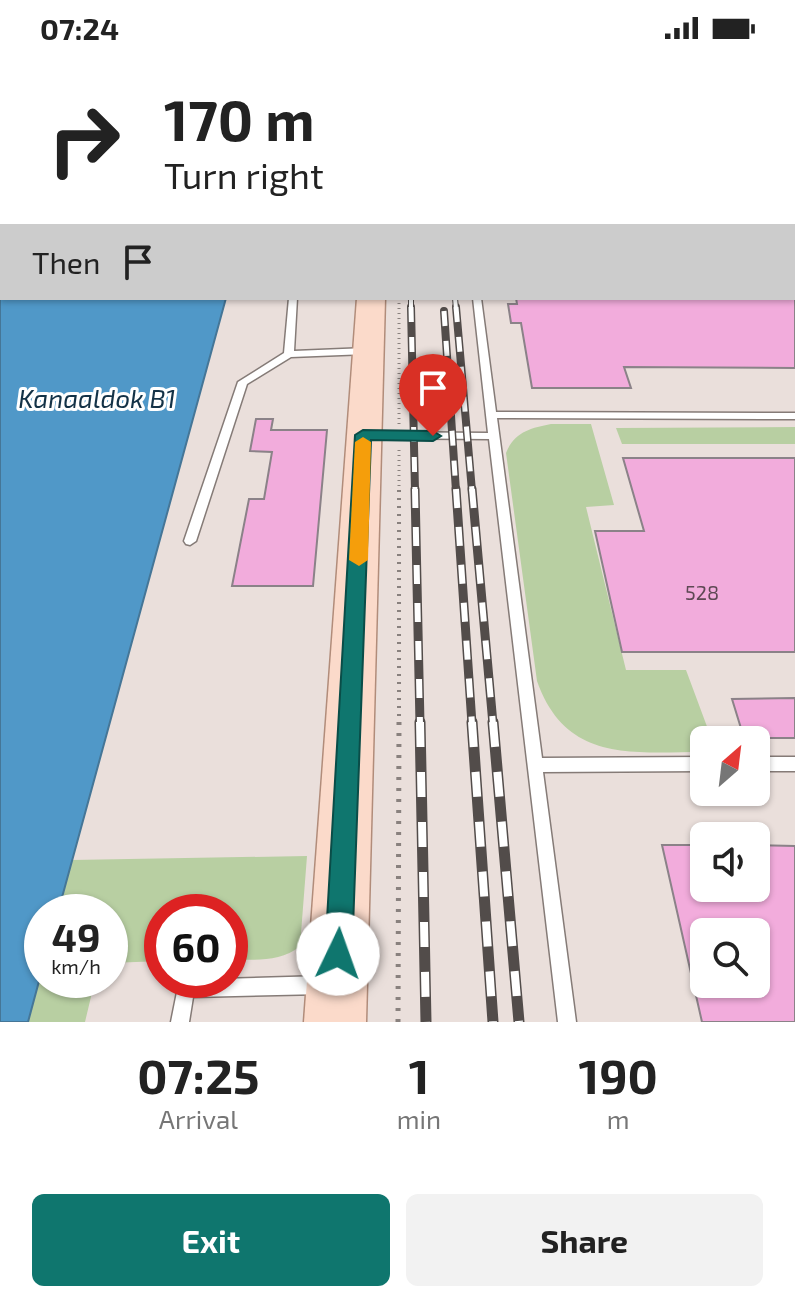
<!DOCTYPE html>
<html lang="en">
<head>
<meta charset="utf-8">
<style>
  :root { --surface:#fff; --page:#f2f2f2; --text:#222; --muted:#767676; --accent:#0f766e }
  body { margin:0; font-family:"Exo 2",sans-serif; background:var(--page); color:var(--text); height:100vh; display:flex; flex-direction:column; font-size:30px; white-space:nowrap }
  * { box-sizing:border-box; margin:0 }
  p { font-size:26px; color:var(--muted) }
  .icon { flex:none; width:44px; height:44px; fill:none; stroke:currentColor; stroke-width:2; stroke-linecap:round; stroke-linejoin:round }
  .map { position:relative; height:966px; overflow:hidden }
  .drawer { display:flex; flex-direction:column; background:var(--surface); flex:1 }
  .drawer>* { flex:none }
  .top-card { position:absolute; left:0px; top:0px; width:796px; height:244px; box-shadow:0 2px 6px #0004; background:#fff; color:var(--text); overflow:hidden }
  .needle { width:52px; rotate:28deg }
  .buttons { position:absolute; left:690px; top:670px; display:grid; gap:16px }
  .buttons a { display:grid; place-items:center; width:80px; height:80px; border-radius:12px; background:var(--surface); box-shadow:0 2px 6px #0004; font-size:40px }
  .speed { position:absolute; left:24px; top:838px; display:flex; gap:16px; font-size:40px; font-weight:700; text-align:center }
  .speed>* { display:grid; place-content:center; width:104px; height:104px; border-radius:50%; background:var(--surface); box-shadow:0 2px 6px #0004; line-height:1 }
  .speed small { font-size:20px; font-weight:400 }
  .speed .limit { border:12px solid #d22; background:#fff; color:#111 }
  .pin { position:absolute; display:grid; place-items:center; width:68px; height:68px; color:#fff; margin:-82px -34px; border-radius:50% 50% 50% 0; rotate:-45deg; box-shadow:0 0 8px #0007 }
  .pin .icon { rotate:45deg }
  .me { position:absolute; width:88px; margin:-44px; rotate:3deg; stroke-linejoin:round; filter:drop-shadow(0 0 6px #0008) }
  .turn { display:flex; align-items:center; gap:28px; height:168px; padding:0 32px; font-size:36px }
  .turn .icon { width:104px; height:104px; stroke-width:2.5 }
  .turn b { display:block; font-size:56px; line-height:68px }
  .then { display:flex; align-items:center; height:76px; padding:0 32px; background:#0003; gap:16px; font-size:30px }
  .eta { display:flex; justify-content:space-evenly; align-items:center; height:136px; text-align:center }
  .eta b { font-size:48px; font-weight:700; line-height:56px }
  .primary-button { display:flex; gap:16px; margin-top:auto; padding:16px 32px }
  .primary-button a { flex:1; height:92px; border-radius:12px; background:var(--accent); color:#fff; font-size:32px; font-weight:700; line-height:92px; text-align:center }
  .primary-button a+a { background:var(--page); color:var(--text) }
  .status { display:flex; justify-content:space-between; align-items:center; height:56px; padding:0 40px; background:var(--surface); direction:ltr }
  .status svg { height:22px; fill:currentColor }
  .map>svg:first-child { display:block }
  .green { fill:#b8cfa2 }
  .water { fill:#5098c8; stroke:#457697; stroke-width:2 }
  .building { fill:#f2acdc; stroke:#8b8288; stroke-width:2; fill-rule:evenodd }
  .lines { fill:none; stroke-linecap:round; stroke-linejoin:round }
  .service-casing { stroke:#857b77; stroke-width:3 }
  .minor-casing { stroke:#857b77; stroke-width:3 }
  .primary-casing { stroke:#b18c7a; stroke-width:3 }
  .path-far2 { stroke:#89817e; stroke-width:3; stroke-dasharray:1 4; stroke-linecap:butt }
  .path-far1 { stroke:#89817e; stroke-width:4; stroke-dasharray:2 6; stroke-linecap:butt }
  .path { stroke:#89817e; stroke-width:5; stroke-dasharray:3 8; stroke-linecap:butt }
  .service { fill:#fff; fill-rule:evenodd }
  .minor { fill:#fff; fill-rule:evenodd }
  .primary { fill:#fbdaca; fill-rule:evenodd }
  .rail-far4-casing { stroke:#524c4a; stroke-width:5 }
  .rail-far3-casing { stroke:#524c4a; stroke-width:6 }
  .rail-far2-casing { stroke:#524c4a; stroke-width:8 }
  .rail-far1-casing { stroke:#524c4a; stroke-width:9 }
  .rail-casing { stroke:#524c4a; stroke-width:11 }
  .rail-far4 { stroke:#fff; stroke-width:3; stroke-dasharray:9; stroke-linecap:butt }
  .rail-far3 { stroke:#fff; stroke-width:4; stroke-dasharray:12; stroke-linecap:butt }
  .rail-far2 { stroke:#fff; stroke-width:5; stroke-dasharray:15; stroke-linecap:butt }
  .rail-far1 { stroke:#fff; stroke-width:6; stroke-dasharray:19; stroke-linecap:butt }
  .rail { stroke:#fff; stroke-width:8; stroke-dasharray:25; stroke-linecap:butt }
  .route { fill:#0f766e; stroke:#0a4d48; stroke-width:2 }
  .slow { fill:#f59e0b }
  .labels { text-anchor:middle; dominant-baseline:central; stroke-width:6; stroke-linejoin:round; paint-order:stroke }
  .number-label { font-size:20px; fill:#5e4854 }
  .water-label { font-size:26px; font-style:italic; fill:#133247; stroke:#fff }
</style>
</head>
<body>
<div class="status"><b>07:24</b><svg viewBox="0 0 49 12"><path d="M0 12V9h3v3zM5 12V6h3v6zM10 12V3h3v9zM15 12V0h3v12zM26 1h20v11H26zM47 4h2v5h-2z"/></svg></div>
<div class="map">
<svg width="795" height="966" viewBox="0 0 795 966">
  <rect width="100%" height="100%" fill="#eadfdb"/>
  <!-- green -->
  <g class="green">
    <path d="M551,368H591L614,449L586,451L626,614H686L712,684H704V696C632,696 566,707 537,625L506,397C514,376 531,372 551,368Z"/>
    <polygon points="795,371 795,388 622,388 616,372"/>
    <path d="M307,800L300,890C280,907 255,903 230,904V856H162V905L110,907V856H58L72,804Z"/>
    <polygon points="42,914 42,924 95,924 85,966 28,966"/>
  </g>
  <!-- water -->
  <polygon class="water" points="0,0 77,2 2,2 2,242 226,242 58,856 42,856 42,914 28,966 0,966"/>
  <!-- building -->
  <g class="building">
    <polygon points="516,242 795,242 795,312 624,311 631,332 532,332 521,267 511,267 508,248 517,248"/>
    <polygon points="256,363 273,363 271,374 327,374 313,530 232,530 249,443 264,443 272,396 250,395"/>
    <polygon points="623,402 795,402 795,596 622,596 595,475 644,475"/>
    <polygon points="795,642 795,682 744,682 732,643"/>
    <path d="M662,789H704V832H756V789L795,790V966H702ZM704,876H756V928H704Z"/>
  </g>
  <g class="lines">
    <defs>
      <g id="service">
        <rect x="319" y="0" width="6" height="2"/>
        <polygon points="780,0 795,0 795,4 794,2"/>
        <rect x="794" y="178" width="1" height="4"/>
        <polygon points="289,242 297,242 294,295 367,292 372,295 367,298 291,301 247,328 196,485 190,489 186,488 184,485 238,326 284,297"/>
        <polygon points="473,242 481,242 496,356 795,357 795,363 497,362 542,702 704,701 704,715 543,716 576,966 558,966 489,383 366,382 361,379 366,376 488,377"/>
        <rect x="756" y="701" width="39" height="14"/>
        <polygon points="323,920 329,923 332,929 329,935 323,938 193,941 189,966 171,966 179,926 182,924"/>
      </g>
      <polygon id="minor" points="189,0 205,0 206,2 190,2"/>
      <g id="primary">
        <polygon points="254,0 272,0 273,2 255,2"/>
        <polygon points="357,242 385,242 366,966 304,966"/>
      </g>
    </defs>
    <!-- service casing -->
    <use href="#service" class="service-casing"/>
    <!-- minor casing -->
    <use href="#minor" class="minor-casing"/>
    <!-- primary casing -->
    <use href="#primary" class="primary-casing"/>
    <!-- path-far2 -->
    <g class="path-far2">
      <polyline points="399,242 399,368"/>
      <polyline points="399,435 399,392"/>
    </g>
    <!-- path-far1 -->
    <polyline class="path-far1" points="399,668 399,433"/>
    <!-- path -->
    <polyline class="path" points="398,966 399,666"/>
    <!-- service -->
    <use href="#service" class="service"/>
    <!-- minor -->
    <use href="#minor" class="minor"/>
    <!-- primary -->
    <use href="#primary" class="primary"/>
    <defs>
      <polyline id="rail-far4" points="248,0 251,2"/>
      <g id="rail-far3">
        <polyline points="411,242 411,253"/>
        <polyline points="455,242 456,253"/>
      </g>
      <g id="rail-far2">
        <polyline points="411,251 415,435"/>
        <polyline points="456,251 472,435"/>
        <polyline points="444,255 456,435"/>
      </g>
      <g id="rail-far1">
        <polyline points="415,433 420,668"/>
        <polyline points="456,433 472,668"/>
        <polyline points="472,433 493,668"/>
      </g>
      <g id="rail">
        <polyline points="420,666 426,966"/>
        <polyline points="472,666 493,966"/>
        <polyline points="493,666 519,966"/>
      </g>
    </defs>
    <!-- rail-far4 casing -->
    <use href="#rail-far4" class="rail-far4-casing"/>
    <!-- rail-far3 casing -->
    <use href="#rail-far3" class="rail-far3-casing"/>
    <!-- rail-far2 casing -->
    <use href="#rail-far2" class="rail-far2-casing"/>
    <!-- rail-far1 casing -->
    <use href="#rail-far1" class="rail-far1-casing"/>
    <!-- rail casing -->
    <use href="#rail" class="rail-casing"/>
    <!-- rail-far4 -->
    <use href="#rail-far4" class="rail-far4"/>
    <!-- rail-far3 -->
    <use href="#rail-far3" class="rail-far3"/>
    <!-- rail-far2 -->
    <use href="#rail-far2" class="rail-far2"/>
    <!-- rail-far1 -->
    <use href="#rail-far1" class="rail-far1"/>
    <!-- rail -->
    <use href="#rail" class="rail"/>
  </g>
  <!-- route -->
  <polygon class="route" points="363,374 433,375 441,380 433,385 371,384 352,898 348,908 338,912 329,908 325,898 355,379"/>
  <!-- slow -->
  <polygon class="slow" points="363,381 371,386 368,504 359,510 349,504 355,386"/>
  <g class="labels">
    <!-- number labels -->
    <g class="number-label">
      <text x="702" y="536">528</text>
    </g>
    <!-- water labels -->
    <g class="water-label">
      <text x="97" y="341">Kanaaldok B1</text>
    </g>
  </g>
</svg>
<div class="buttons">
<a><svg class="needle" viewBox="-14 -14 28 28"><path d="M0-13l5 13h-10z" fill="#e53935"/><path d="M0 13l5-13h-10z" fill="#767676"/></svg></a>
<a><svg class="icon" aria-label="sound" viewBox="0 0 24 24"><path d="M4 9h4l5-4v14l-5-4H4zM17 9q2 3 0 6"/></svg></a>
<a><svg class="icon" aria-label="search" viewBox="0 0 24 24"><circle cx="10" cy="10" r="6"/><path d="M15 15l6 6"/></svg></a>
</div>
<div class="speed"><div>49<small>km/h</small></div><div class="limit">60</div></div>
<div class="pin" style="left:433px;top:380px;background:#d93025"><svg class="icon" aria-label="arrive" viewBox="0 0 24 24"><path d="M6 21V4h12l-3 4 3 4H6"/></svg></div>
<svg class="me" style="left:338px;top:898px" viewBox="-20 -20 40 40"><circle r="19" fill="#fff"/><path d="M0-13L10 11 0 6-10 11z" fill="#0f766e"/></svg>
<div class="top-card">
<div class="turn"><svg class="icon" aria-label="right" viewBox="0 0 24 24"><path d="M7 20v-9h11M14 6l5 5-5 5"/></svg><div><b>170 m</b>Turn right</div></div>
<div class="then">Then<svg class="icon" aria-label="arrive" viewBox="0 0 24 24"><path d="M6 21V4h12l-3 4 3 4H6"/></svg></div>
</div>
</div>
<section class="drawer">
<div class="eta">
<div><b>07:25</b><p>Arrival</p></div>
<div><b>1</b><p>min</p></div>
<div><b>190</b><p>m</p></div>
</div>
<div class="primary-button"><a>Exit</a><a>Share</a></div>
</section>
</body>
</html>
